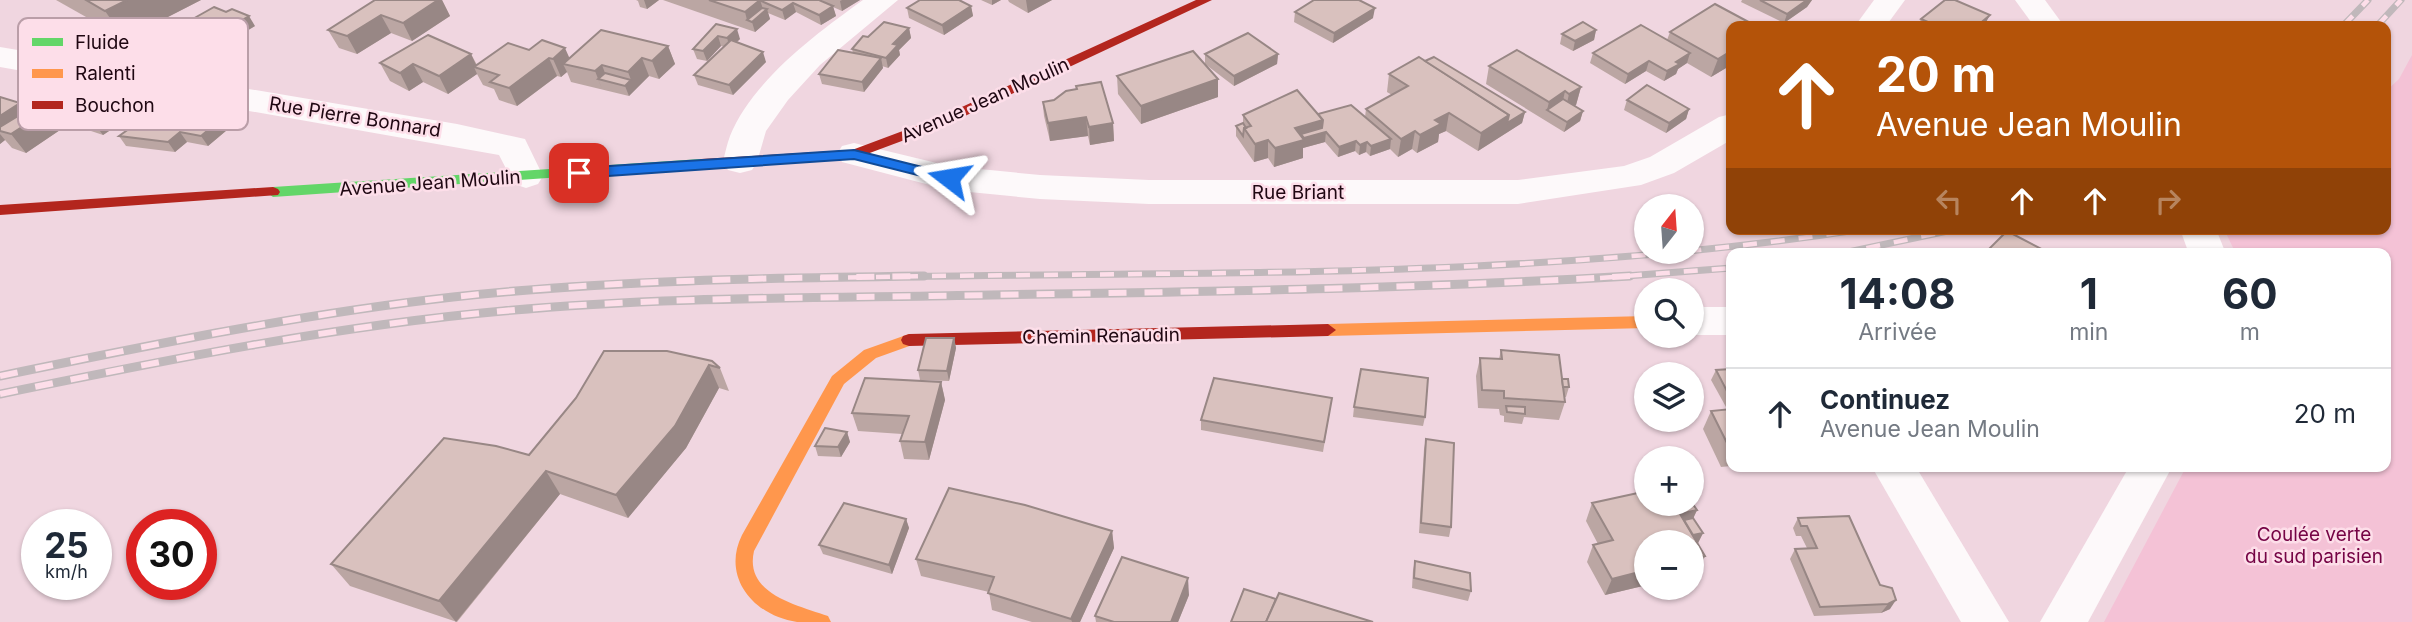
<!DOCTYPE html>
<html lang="fr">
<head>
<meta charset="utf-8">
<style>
  :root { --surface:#fff; --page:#f2f2f3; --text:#1f2937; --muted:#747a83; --line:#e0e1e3 }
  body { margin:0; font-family:Inter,sans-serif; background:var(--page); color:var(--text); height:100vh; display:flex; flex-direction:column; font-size:26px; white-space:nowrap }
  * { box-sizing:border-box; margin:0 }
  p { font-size:23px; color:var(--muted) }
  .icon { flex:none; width:38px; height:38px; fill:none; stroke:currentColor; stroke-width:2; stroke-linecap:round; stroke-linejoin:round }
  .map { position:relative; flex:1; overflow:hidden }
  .sheet { position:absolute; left:1726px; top:248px; width:665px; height:224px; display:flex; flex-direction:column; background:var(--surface); border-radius:14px; box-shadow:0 2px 5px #0004 }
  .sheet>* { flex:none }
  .guide { position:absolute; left:1726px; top:21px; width:665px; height:214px; border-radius:14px; box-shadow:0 2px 5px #0004; background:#b45309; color:#fff; overflow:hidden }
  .needle { width:46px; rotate:17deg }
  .controls { position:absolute; left:1634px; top:194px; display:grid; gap:14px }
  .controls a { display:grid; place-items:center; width:70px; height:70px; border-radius:50%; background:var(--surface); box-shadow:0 2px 5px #0004; font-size:35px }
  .speed { position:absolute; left:21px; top:509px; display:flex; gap:14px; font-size:35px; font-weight:700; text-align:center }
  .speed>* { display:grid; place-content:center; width:91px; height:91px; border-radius:50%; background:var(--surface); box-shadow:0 2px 5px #0004; line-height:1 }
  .speed small { font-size:18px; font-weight:400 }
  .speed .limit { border:10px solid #d22; background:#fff; color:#111 }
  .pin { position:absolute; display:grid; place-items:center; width:60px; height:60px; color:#fff; margin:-30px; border-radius:14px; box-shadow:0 4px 10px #0006 }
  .me { position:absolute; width:77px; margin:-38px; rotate:284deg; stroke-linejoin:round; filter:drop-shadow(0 0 5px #0008) }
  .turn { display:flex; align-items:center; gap:24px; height:147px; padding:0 35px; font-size:32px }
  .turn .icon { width:91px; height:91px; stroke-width:2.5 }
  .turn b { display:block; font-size:49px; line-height:60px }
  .lanes { display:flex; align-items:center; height:66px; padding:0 35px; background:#0003; justify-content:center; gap:35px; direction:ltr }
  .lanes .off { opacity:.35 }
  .eta { display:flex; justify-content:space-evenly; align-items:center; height:119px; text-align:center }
  .eta b { font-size:42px; font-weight:700; line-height:49px }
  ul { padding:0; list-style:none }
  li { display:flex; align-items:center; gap:21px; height:91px; padding:0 35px; border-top:2px solid var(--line) }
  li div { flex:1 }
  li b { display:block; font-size:26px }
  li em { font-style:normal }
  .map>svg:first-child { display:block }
  .green { fill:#f4c2d6 }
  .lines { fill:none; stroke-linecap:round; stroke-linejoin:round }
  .street { fill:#fdf9fa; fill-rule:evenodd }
  .fast { fill:#63d668; fill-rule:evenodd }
  .slow { fill:#ff974d; fill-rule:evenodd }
  .jam { fill:#b3261e; fill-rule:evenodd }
  .rail-far1-casing { stroke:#c0b8bb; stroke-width:7 }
  .rail-casing { stroke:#c0b8bb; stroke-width:9 }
  .rail-far1 { stroke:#fddee9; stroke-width:4.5; stroke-dasharray:14; stroke-linecap:butt }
  .rail { stroke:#fddee9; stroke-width:6; stroke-dasharray:18; stroke-linecap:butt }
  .wall { fill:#bba6a3 }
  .shaded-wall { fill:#988785 }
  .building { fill:#d9c1be; stroke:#988785; stroke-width:2 }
  .route { fill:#1a73e8; stroke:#114b97; stroke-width:2 }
  .labels { text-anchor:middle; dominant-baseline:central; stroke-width:5; stroke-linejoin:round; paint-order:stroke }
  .street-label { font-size:19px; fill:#1f0712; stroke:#fddee9 }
  .park-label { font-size:19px; fill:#750345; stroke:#fddee9 }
  .key { fill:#fddee9; stroke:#ba9ea8; stroke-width:2 }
  .key-label { font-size:19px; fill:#1f0712 }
</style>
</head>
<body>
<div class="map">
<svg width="2412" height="622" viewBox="0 0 2412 622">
  <rect width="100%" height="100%" fill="#f0d6e0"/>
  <!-- green -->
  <polygon class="green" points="2412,55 2412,622 2104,622 2186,467 2385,467 2385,254 2236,254 2224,229 2385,229 2385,92 2399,79"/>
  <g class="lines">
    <!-- street -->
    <g class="street">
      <path d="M863,0H898L820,65L788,100L766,131L757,162L752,170L740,173L728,170L723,162C725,153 727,144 730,136C752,81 817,33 863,0Z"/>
      <polygon points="1874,0 1905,0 1886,26 1855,26"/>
      <polygon points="2015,0 2045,0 2064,26 2034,26"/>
      <polygon points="0,47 457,124 525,139 543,176 538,184 526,188 514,184 499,155 0,67"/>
      <polygon points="1731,114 1731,140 1674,173 1641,185 1518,204 1149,204 1040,199 949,190 842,162 837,154 842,146 854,143 949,166 1040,175 1149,180 1518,180 1624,166 1650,157 1719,117"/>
      <polygon points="2180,229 2216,229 2226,254 2189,254"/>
      <rect x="1692" y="307" width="39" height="28"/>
      <polygon points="1872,467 1916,467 2009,622 1961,622"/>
      <polygon points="2129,467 2172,467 2088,622 2040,622"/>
    </g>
    <!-- fast -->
    <polygon class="fast" points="701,159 706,161 708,164 706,167 273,197 266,192 273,187"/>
    <!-- slow -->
    <g class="slow">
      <polygon points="1647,316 1647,328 1328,336 1320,330 1328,324"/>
      <path d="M909,334L915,336L917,340L915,344L876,358L844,384L754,551C744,594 797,605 828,616L831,622C820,622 808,622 797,622C754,616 721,577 742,535L832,376L864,350Z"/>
    </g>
    <!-- jam -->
    <g class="jam">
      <polygon points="1196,0 1212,0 950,123 859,157 701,169 694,164 701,159 852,150 940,117"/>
      <polygon points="273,187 278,189 280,192 278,195 0,215 0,205"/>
      <polygon points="1328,324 1336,330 1328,336 909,346 903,344 901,340 903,336 909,334"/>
    </g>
    <defs>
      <g id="rail-far1">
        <polyline points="2343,26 2368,0"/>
        <polyline points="2377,26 2401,0"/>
        <polyline points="1839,254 1957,229"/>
        <path d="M820,278C1168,270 1518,283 1863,229"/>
        <polyline points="1600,278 1731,268"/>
      </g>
      <g id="rail">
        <path d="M0,376C150,345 301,314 453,297C609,280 767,278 924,276"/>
        <path d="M0,394C166,360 334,326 503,311C645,298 788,298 931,296C1164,292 1397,290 1630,276"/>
      </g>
    </defs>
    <!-- rail-far1 casing -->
    <use href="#rail-far1" class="rail-far1-casing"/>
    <!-- rail casing -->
    <use href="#rail" class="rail-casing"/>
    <!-- rail-far1 -->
    <use href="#rail-far1" class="rail-far1"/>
    <!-- rail -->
    <use href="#rail" class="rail"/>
  </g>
  <!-- wall -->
  <g class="wall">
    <polygon points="56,0 201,0 125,39"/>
    <polygon points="375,0 442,0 450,16 412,41 391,33 357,54 339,48 328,30"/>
    <polygon points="636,0 659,0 647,9 640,7 638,1"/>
    <polygon points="663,0 819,0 826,3 821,0 860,0 842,11 833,7 836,16 821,25 796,12 785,20 768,13 770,19 755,32"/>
    <polygon points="981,0 1001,0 992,5"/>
    <polygon points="1008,0 1052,0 1028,13 1009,2"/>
    <polygon points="1742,0 1812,0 1807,7 1784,23 1741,2"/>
    <polygon points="971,6 973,16 944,35 909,18 907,8"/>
    <polygon points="1295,12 1373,18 1333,43 1294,22"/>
    <polygon points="1921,19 1985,25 1918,26"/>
    <polygon points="716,24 740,39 737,42 766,62 733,95 698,85 694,75 725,47 721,46 707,61 697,59 693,49"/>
    <polygon points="255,26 203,57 173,44 166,34"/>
    <polygon points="1731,26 1731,65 1711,77 1687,63 1678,69 1676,74 1664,81 1646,71 1625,84 1590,63 1593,53 1667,40 1670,32"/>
    <polygon points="909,28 911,38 899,50 900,55 888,68 882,66 883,68 864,92 822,84 819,74 853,53 852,49 868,37"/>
    <polygon points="1596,30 1594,40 1573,51 1560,44 1562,34"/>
    <polygon points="668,46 675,64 659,79 649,76 629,96 571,82 567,72 561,77 557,76 517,106 499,100 494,89 483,85 477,74 448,94 423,82 409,91 390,81 380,63 471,54 477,65 529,50 570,58"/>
    <polygon points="1205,54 1278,54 1277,64 1234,86 1205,64"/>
    <polygon points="1425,61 1525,112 1522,123 1478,151 1446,131 1439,134 1438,142 1417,153 1412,149 1398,157 1390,149 1370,156 1366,152 1359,155 1355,151 1338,157 1325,142 1303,148 1303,158 1274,167 1268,158 1254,162 1236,136 1236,126 1243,123 1243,115 1318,114 1365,117 1366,109 1392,95 1387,92 1389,74"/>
    <polygon points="1489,66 1581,87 1576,105 1575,106 1583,111 1580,121 1564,132 1486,84"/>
    <polygon points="1117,76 1218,97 1141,124 1118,94"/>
    <polygon points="79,79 126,93 139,111 103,135 64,122 57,127 60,130 26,153 12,148 5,140 0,144 0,97 26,111"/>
    <polygon points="1627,100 1689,109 1686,119 1666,133 1624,110"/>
    <polygon points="1043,106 1113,123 1114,141 1090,145 1088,136 1050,141 1044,116"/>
    <polygon points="220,120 227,130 208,146 187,142 175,152 126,146 119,136"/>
    <polygon points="954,338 956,348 949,381 920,380 918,370"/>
    <polygon points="1501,350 1562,379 1569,387 1566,397 1564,397 1565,402 1559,420 1524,417 1522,424 1504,422 1504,416 1500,415 1499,409 1478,408 1476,376 1480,358 1499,359"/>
    <polygon points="667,351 720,368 729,391 719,388 686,448 628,518 560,494 457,622 350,586 331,564 529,455"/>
    <polygon points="1731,369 1731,407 1726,407 1711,380 1716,370"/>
    <polygon points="941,382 945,400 929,460 904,459 900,441 902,434 858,431 852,413"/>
    <polygon points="1332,398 1323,452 1201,430 1201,420"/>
    <polygon points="1354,407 1425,417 1423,426 1353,417"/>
    <polygon points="1731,409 1731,466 1721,467 1703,429 1711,411"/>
    <polygon points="847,432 850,442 841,457 818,456 815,446"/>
    <polygon points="1426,439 1451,527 1449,537 1419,533 1424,449"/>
    <polygon points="1592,503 1697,510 1693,518 1703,533 1698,543 1697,543 1705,556 1696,573 1692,574 1692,542 1647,542 1647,585 1605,595 1587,562 1593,545 1598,544 1586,521"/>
    <polygon points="1849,516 1890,609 1881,613 1814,616 1790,559 1795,549 1807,548 1801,536 1796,536 1793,528 1798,518"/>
    <polygon points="906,519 909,528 892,574 823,554 819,545"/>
    <polygon points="1112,531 1114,548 1080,622 1032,622 992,610 989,592 921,576 916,559"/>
    <polygon points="1415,561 1471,591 1468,601 1412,588 1413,570"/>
    <polygon points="1189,595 1178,622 1096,622 1095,616"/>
  </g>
  <!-- shaded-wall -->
  <g class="shaded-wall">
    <polygon points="127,0 201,0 125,39 105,11"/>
    <polygon points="438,0 442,0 450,16 412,41 403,23"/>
    <polygon points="644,0 659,0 647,9"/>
    <polygon points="760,0 764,12 767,9 770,19 755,32 752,22 747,20 745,12"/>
    <polygon points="842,0 860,0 842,11 840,1"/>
    <polygon points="992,0 1001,0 992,5"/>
    <polygon points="1026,0 1052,0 1028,13"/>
    <polygon points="1807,0 1812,0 1807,7 1784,23 1787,14"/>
    <polygon points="793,3 796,12 785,20 782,10"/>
    <polygon points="833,6 836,16 821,25 819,15"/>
    <polygon points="971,6 973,16 944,35 942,25"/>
    <polygon points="1375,8 1373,18 1333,43 1334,33"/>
    <polygon points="381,15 391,33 357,54 347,36"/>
    <polygon points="1990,15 1984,26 1977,26"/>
    <polygon points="249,16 255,26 203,57 197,47"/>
    <polygon points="909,28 911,38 899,50 900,55 888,68 886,58 893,44"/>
    <polygon points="737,29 740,39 730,48 727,38"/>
    <polygon points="1596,30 1594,40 1573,51 1575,41"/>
    <polygon points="718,36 721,46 707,61 703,51"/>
    <polygon points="668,46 675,64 659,79 652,61"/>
    <polygon points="565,48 573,66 563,64 567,72 561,77 553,59"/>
    <polygon points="1731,51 1731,65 1711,77 1718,59"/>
    <polygon points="763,52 766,62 733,95 729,85"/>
    <polygon points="1690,53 1687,63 1678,69 1676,74 1664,81 1667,71 1676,62"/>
    <polygon points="471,54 478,69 474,67 477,74 448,94 439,76"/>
    <polygon points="1278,54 1277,64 1234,86 1234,76"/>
    <polygon points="549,58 557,76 517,106 509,88"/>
    <polygon points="642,58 649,76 629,96 625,86 631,80 628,72"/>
    <polygon points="881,58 883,68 864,92 862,82"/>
    <polygon points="1649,61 1646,71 1625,84 1628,74"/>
    <polygon points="413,64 423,82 409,91 400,73"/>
    <polygon points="602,65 608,81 598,79 602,89 595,71"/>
    <polygon points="1218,79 1218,97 1141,124 1141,106"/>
    <polygon points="1581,87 1576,105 1565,112 1569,94"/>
    <polygon points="1565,91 1561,110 1547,110 1549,102"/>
    <polygon points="126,93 139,111 103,135 89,117"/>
    <polygon points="20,103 33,120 40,110 49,104 64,122 57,127 60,130 26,153 11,134 0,131 0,116"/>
    <polygon points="1689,109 1686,119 1666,133 1669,123"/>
    <polygon points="1583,111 1580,121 1564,132 1567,122"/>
    <polygon points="1525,112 1522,123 1478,151 1481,133 1509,115"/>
    <polygon points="1449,113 1446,131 1439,134 1438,142 1417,153 1420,135 1435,120"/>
    <polygon points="1086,117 1088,136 1050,141 1048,123"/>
    <polygon points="220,120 227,130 208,146 201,136"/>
    <polygon points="1323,120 1326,132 1325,142 1303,148 1303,158 1274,167 1275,148 1295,128"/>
    <polygon points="1113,123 1114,141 1090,145 1089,127"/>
    <polygon points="1415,131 1412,149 1398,157 1401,139"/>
    <polygon points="180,132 187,142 175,152 168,142"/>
    <polygon points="0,134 5,140 0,144"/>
    <polygon points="1391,139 1390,149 1370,156 1371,146"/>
    <polygon points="1268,140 1268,158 1254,162 1255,144"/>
    <polygon points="1356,141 1355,151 1338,157 1339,147"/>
    <polygon points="1367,142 1366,152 1359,155 1360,145"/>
    <polygon points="954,338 956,348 949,381 947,371"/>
    <polygon points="709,365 719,388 686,448 628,518 616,495"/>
    <polygon points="941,382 945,400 929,460 925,442"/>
    <polygon points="847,432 850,442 841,457 838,447"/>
    <polygon points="546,471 560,494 456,622 439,601"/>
    <polygon points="1697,510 1689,528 1680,514"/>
    <polygon points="906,519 909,528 892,574 889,565"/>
    <polygon points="1112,531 1114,548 1080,622 1072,622 1071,619"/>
    <polygon points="1703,533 1698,543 1692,544 1686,537"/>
    <polygon points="1705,556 1696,573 1692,574 1692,559"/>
    <polygon points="1647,570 1647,585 1605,595 1612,579"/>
    <polygon points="1188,578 1189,595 1178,622 1171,622"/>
    <polygon points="1896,600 1890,609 1881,613 1888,604"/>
  </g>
  <!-- building -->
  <g class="building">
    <polygon points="86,0 127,0 105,11"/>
    <polygon points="375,0 438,0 403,23 381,15 347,36 328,30"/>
    <polygon points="709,0 760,0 745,12"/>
    <polygon points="759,0 819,0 833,6 819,15 793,3 782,10"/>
    <polygon points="920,0 959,0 971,6 942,25 907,8"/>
    <polygon points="1314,0 1359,0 1375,8 1334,33 1295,12"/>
    <polygon points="1760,0 1807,0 1787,14"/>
    <polygon points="1945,0 1955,0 1990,15 1977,26 1937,26 1921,19"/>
    <polygon points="1715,4 1756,26 1731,26 1731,51 1718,59 1670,32"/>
    <polygon points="214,7 226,12 232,9 249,16 197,47 166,34"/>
    <polygon points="762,8 767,9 752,22 747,20"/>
    <polygon points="884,22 909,28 893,44 898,45 886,58 852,49 863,36 868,37"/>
    <polygon points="1583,22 1596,30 1575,41 1562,34"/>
    <polygon points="716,24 737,29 727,38 718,36 703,51 693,49"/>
    <polygon points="1641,25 1690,53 1676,62 1680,64 1667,71 1649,61 1628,74 1593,53"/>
    <polygon points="601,30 668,46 652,61 642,58 628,72 602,65 595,71 563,64"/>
    <polygon points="1248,33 1278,54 1234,76 1205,54"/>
    <polygon points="428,35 471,54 439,76 413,64 400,73 380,63"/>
    <polygon points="542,40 565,48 553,59 549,58 509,88 490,82 499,75 474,67 508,43 529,50"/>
    <polygon points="731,40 763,52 729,85 694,75"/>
    <polygon points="838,50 881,58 862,82 819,74"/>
    <polygon points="1517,50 1581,87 1569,94 1565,91 1549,102 1489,66"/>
    <polygon points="1193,51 1218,79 1141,106 1117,76"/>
    <polygon points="1419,57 1509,115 1481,133 1449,113 1435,120 1441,124 1420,135 1415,131 1401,139 1366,109 1408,86 1389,74"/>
    <polygon points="1434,57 1525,112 1507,123 1509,115 1425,61"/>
    <polygon points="605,73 631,80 625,86 598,79"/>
    <polygon points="79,79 126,93 89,117 49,104 40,110 45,112 11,134 0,131 0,127"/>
    <polygon points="1101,82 1113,123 1089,127 1086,117 1048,123 1043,102 1054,100 1066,91 1077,89 1076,86"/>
    <polygon points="1647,85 1689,109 1669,123 1627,100"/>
    <polygon points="1297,90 1323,120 1295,128 1304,140 1275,148 1268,140 1255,144 1244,128 1251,126 1243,115"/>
    <polygon points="0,97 20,103 0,116"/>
    <polygon points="1563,99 1583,111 1567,122 1547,110"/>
    <polygon points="1351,105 1391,139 1371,146 1367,142 1360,145 1356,141 1339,147 1326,132 1304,138 1301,134 1322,128 1323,120 1318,114"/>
    <polygon points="157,109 220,120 201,136 180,132 168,142 119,136"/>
    <polygon points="1243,123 1246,128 1244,128 1243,136 1236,126"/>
    <polygon points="2007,231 2051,254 1984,254"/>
    <polygon points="926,338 954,338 947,371 918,370"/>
    <polygon points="1501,350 1559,355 1565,402 1504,398 1504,391 1482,390 1480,358 1502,359"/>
    <polygon points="604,351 667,351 712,361 720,368 709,365 675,426 616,495 546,471 439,601 331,564 444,438 496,446 529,455 576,398"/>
    <polygon points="1361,369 1428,378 1425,417 1354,407"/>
    <polygon points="1731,369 1731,397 1730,397 1716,370"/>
    <polygon points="865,378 941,382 925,442 900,441 909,416 852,413"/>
    <polygon points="1214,378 1332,398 1324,442 1201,420"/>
    <polygon points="1562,379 1568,379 1569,387 1563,387"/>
    <polygon points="1506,406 1525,407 1525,414 1507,412"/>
    <polygon points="1731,409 1731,449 1730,449 1711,411"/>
    <polygon points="825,428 847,432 838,447 815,446"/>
    <polygon points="1426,439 1454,443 1451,527 1421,523"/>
    <polygon points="949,488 1025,505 1112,531 1071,619 988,593 994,577 916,559"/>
    <polygon points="1647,491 1647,504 1692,503 1697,510 1680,514 1705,556 1692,559 1692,542 1647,542 1647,570 1612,579 1593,545 1613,540 1592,503"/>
    <polygon points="844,503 906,519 889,565 819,545"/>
    <polygon points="1849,516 1880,585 1892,588 1896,600 1888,604 1820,607 1795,549 1817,548 1807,526 1801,526 1798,518"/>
    <polygon points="1693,518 1703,533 1693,535 1684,520"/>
    <polygon points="1122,557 1188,578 1171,622 1114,622 1095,616"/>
    <polygon points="1415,561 1470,573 1471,591 1414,578"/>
    <polygon points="1244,589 1276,599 1266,622 1231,622"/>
    <polygon points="1279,593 1373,622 1266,622"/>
  </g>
  <!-- route -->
  <polygon class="route" points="854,150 954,175 957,178 949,183 854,159 579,178 572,173 579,168"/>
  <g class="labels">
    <!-- street labels -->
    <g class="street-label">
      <text transform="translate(985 100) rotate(-24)">Avenue Jean Moulin</text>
      <text transform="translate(355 117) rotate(9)">Rue Pierre Bonnard</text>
      <text transform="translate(430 183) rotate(-4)">Avenue Jean Moulin</text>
      <text x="1298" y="192">Rue Briant</text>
      <text transform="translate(1101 336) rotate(-1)">Chemin Renaudin</text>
    </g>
    <!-- park labels -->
    <g class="park-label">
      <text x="2314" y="534">Coulée verte<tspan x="2314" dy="22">du sud parisien</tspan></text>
    </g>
  </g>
  <!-- legend -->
  <rect x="18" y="18" width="230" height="112" rx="10" class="key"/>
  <rect x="32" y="38" width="31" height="8" fill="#63d668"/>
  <rect x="32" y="69" width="31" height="9" fill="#ff974d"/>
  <rect x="32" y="101" width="31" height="8" fill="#b3261e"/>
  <g class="key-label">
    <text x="75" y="49">Fluide</text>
    <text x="75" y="80">Ralenti</text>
    <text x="75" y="112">Bouchon</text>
  </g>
</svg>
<div class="controls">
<a><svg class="needle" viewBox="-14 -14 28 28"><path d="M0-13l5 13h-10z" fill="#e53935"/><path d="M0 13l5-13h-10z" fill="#747a83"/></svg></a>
<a><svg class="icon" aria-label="search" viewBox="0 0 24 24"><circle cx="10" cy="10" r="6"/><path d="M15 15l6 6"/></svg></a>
<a><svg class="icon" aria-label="layers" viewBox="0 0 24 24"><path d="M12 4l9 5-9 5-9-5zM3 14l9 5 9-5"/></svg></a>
<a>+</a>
<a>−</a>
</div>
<div class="speed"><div>25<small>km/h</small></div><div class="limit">30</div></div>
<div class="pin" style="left:579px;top:173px;background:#d93025"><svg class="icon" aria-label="arrive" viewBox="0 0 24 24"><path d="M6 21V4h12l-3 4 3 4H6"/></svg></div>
<svg class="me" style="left:949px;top:178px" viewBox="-20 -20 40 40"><path d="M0-17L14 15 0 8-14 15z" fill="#1a73e8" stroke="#fff" stroke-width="4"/></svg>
<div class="guide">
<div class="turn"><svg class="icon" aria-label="ahead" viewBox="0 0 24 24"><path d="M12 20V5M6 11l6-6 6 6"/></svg><div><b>20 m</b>Avenue Jean Moulin</div></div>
<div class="lanes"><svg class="icon off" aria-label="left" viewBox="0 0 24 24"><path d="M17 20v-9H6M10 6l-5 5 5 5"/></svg><svg class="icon" aria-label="ahead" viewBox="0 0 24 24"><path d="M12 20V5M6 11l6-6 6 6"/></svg><svg class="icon" aria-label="ahead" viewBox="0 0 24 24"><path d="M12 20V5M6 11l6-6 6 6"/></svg><svg class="icon off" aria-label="right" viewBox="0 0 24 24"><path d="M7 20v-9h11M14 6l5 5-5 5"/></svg></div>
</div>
<section class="sheet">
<div class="eta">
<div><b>14:08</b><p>Arrivée</p></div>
<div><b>1</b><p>min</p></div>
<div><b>60</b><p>m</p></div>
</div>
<ul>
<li><svg class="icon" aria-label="ahead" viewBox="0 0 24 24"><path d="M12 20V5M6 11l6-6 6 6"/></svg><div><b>Continuez</b><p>Avenue Jean Moulin</p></div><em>20 m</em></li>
</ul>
</section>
</div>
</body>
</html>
